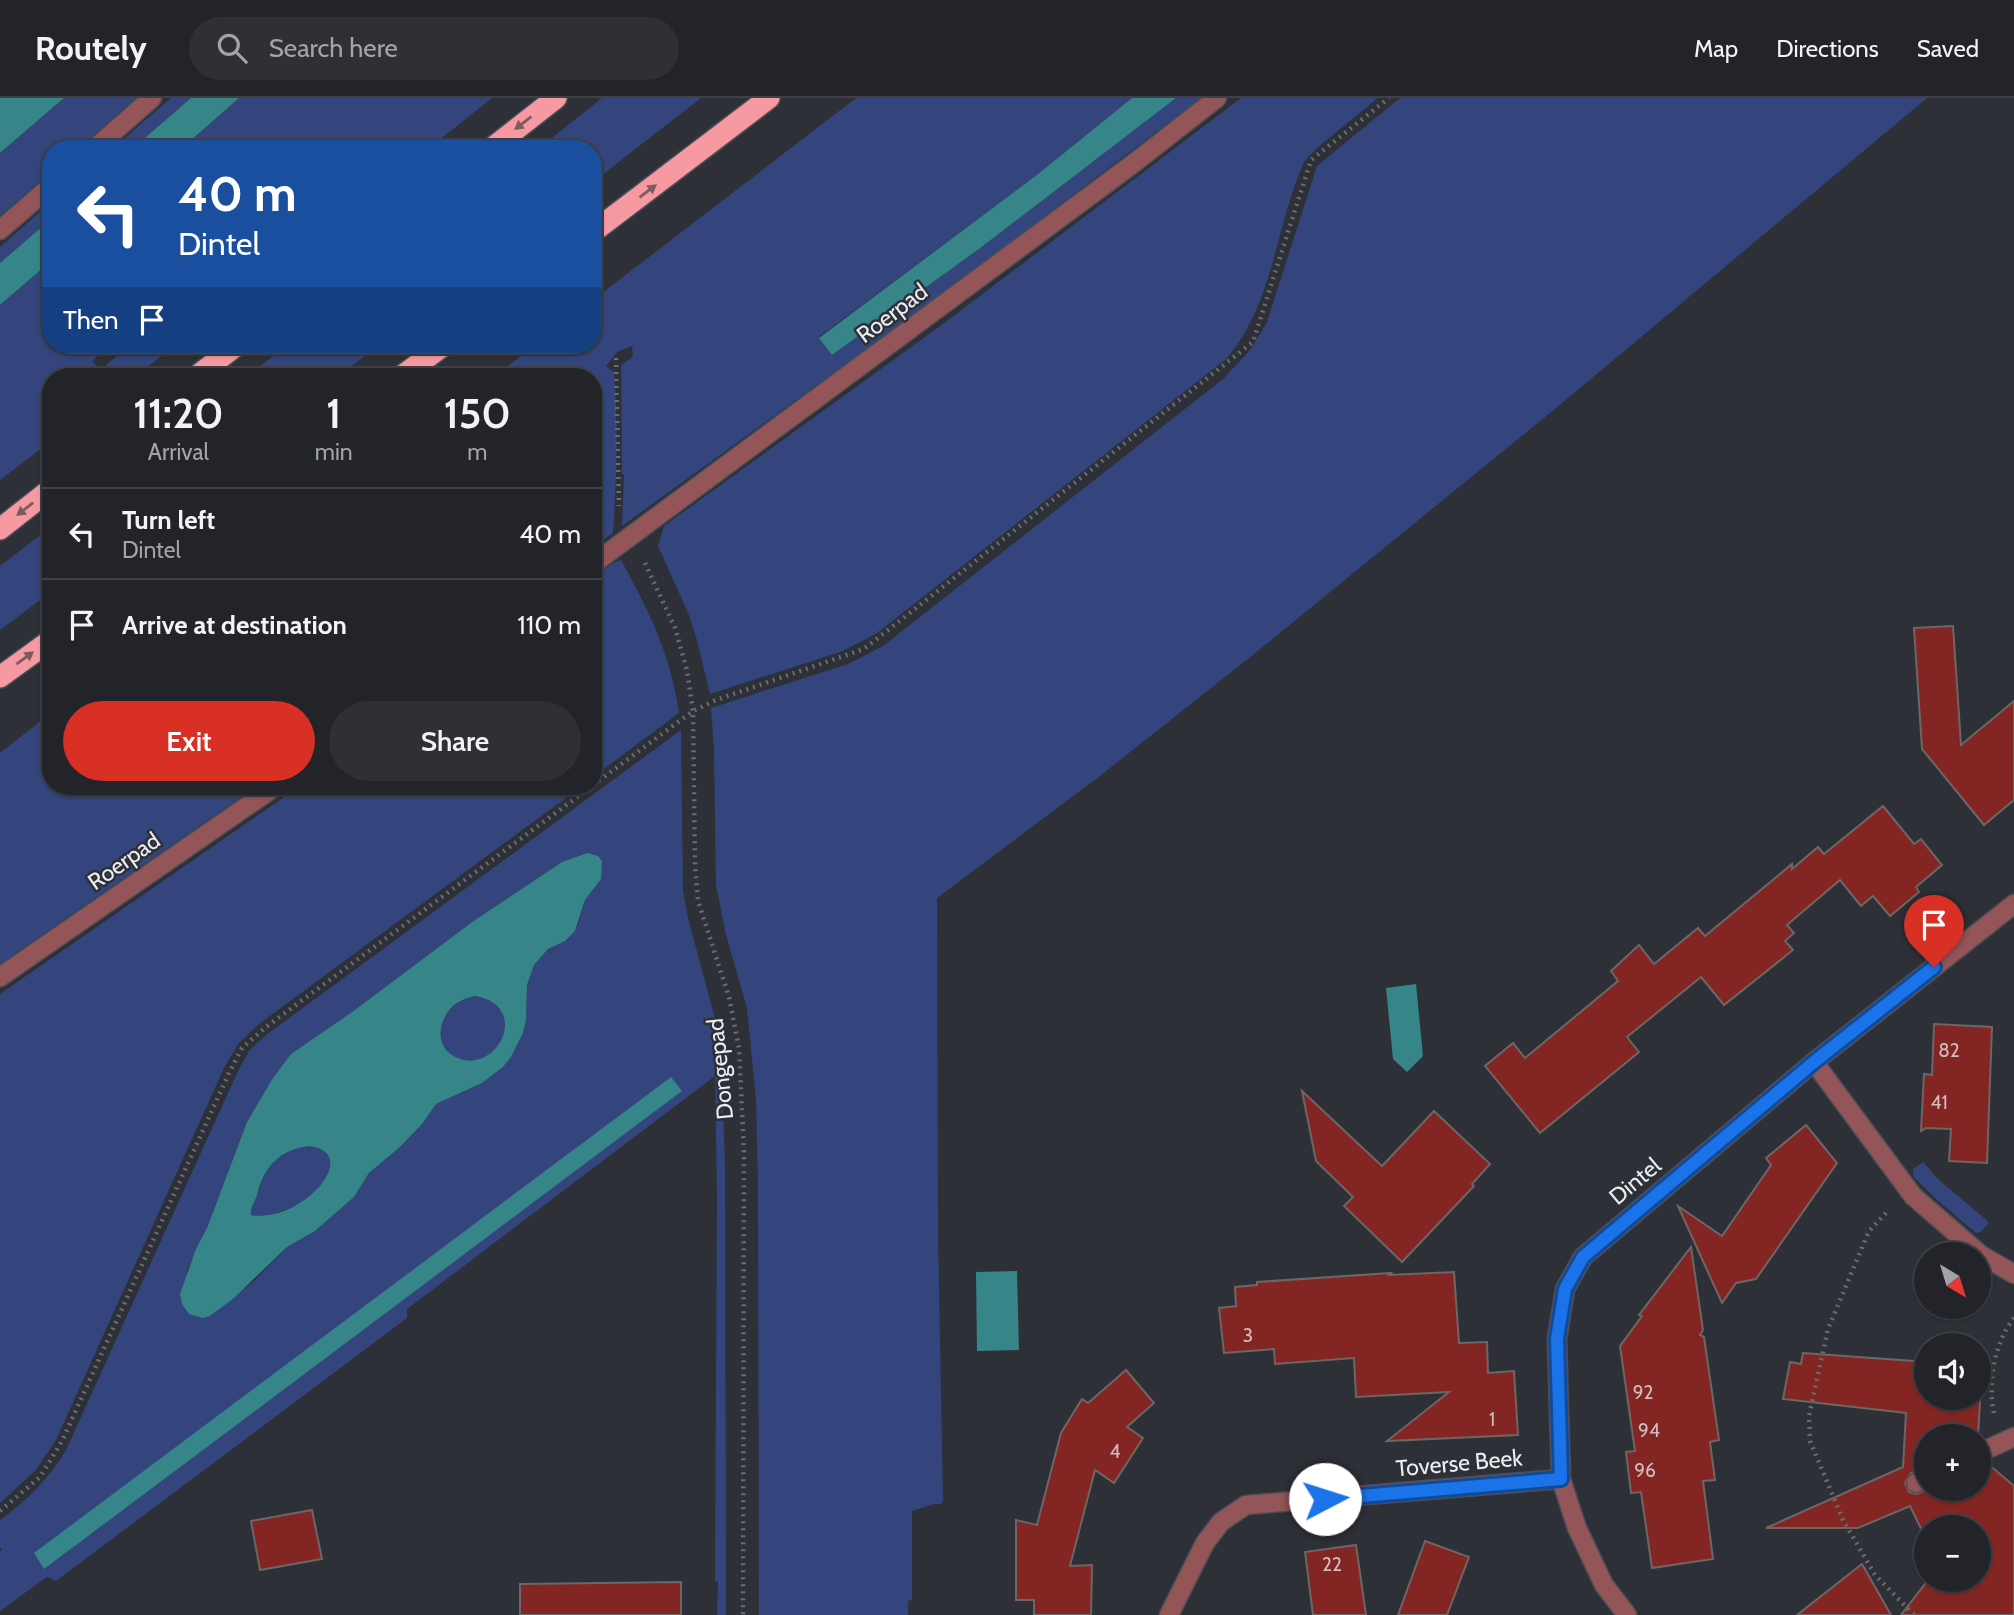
<!DOCTYPE html>
<html lang="en">
<head>
<meta charset="utf-8">
<style>
  :root { --surface:#222429; --page:#2e3035; --text:#f1f3f6; --muted:#a2a4a8; --line:#3f4146; --accent:#d93025 }
  body { margin:0; font-family:Cabin,sans-serif; background:var(--page); color:var(--text); height:100vh; display:flex; flex-direction:column; font-size:26px; white-space:nowrap }
  * { box-sizing:border-box; margin:0 }
  p { font-size:23px; color:var(--muted) }
  .icon { flex:none; width:38px; height:38px; fill:none; stroke:currentColor; stroke-width:2; stroke-linecap:round; stroke-linejoin:round }
  .map { position:relative; flex:1; overflow:hidden }
  .side { position:absolute; left:42px; top:270px; width:560px; height:427px; display:flex; flex-direction:column; background:var(--surface); border-radius:28px; box-shadow:0 2px 5px #0004,0 0 0 2px var(--line) }
  .side>* { flex:none }
  .banner { position:absolute; left:42px; top:42px; width:560px; height:214px; border-radius:28px; box-shadow:0 2px 5px #0004,0 0 0 2px var(--line); background:#1a4fa0; color:#fff; overflow:hidden }
  .needle { width:46px; rotate:142deg }
  .controls { position:absolute; left:1914px; top:1144px; display:grid; gap:14px }
  .controls a { display:grid; place-items:center; width:77px; height:77px; border-radius:50%; background:var(--surface); box-shadow:0 2px 5px #0004,0 0 0 2px var(--line); font-size:35px }
  .pin { position:absolute; display:grid; place-items:center; width:60px; height:60px; color:#fff; margin:-72px -30px; border-radius:50% 50% 50% 0; rotate:-45deg; box-shadow:0 0 7px #0007 }
  .pin .icon { rotate:45deg }
  .me { position:absolute; width:77px; margin:-38px; rotate:85deg; stroke-linejoin:round; filter:drop-shadow(0 0 5px #0008) }
  .turn { display:flex; align-items:center; gap:24px; height:147px; padding:0 21px; font-size:32px }
  .turn .icon { width:91px; height:91px; stroke-width:2.5 }
  .turn b { display:block; font-size:49px; line-height:60px }
  .then { display:flex; align-items:center; height:66px; padding:0 21px; background:#0003; gap:14px; font-size:26px }
  .eta { display:flex; justify-content:space-evenly; align-items:center; height:119px; text-align:center }
  .eta b { font-size:42px; font-weight:600; line-height:49px }
  .cta { display:flex; gap:14px; margin-top:auto; padding:14px 21px }
  .cta a { flex:1; height:80px; border-radius:42px; background:var(--accent); color:#fff; font-size:28px; font-weight:600; line-height:80px; text-align:center }
  .cta a+a { background:var(--page); color:var(--text) }
  ul { padding:0; list-style:none }
  li { display:flex; align-items:center; gap:21px; height:91px; padding:0 21px; border-top:2px solid var(--line) }
  li div { flex:1 }
  li b { display:block; font-size:26px }
  li em { font-style:normal }
  header { display:flex; align-items:center; gap:42px; box-sizing:border-box; height:98px; padding:0 35px; background:var(--surface); border-bottom:2px solid var(--line) }
  header strong { font-size:33px }
  nav { display:flex; gap:38px; margin-inline-start:auto; font-size:24px }
  .search { width:490px; height:63px; background:var(--page); display:flex; align-items:center; gap:18px; box-sizing:border-box; padding:0 24px; border-radius:38px; color:var(--muted); font-size:26px }
  .map>svg:first-child { display:block }
  .green { fill:#33457c; fill-rule:evenodd }
  .water { fill:#368589; fill-rule:evenodd }
  .building { fill:#832623; stroke:#6e6564; stroke-width:2 }
  .lines { fill:none; stroke-linecap:round; stroke-linejoin:round }
  .lane-casing { stroke:#4c4e55; stroke-width:21 }
  .street-casing { stroke:#4c4e55; stroke-width:21 }
  .highway-casing { stroke:#4c4e55; stroke-width:24 }
  .path { stroke:#6a6c72; stroke-width:4.5; stroke-dasharray:2 5; stroke-linecap:butt }
  .lane { stroke:#945559; stroke-width:18 }
  .street { stroke:#945559; stroke-width:18 }
  .highway { stroke:#f799a0; stroke-width:21 }
  .oneway { fill:#7e5a61 }
  .route-casing { stroke:#114b97; stroke-width:18 }
  .route { stroke:#1a73e8; stroke-width:12 }
  .labels { text-anchor:middle; dominant-baseline:central; stroke-width:5; stroke-linejoin:round; paint-order:stroke }
  .number-label { font-size:19px; fill:#d1bbbe }
  .street-label { font-size:23px; fill:#ebedf1; stroke:#2e3037 }
</style>
</head>
<body>
<header>
<strong>Routely</strong>
<div class="search"><svg class="icon" aria-label="search" viewBox="0 0 24 24"><circle cx="10" cy="10" r="6"/><path d="M15 15l6 6"/></svg>Search here</div>
<nav><a>Map</a><a>Directions</a><a>Saved</a></nav>
</header>
<div class="map">
<svg width="2014" height="1517" viewBox="0 0 2014 1517">
  <rect width="100%" height="100%" fill="#2e3037"/>
  <!-- green -->
  <g class="green">
    <polygon points="64,0 136,0 78,51 51,51 51,74 0,118 0,55"/>
    <polygon points="171,0 191,0 132,51 112,51"/>
    <polygon points="239,0 492,0 428,51 181,51"/>
    <polygon points="602,0 701,0 593,84 593,51 538,51"/>
    <path d="M856,0H1132L1038,76L819,239L832,257L979,151L1176,0H1201L929,206L622,428L624,376L622,377L621,267L633,259L632,248L617,254L606,268L612,273L614,272C618,327 617,380 613,435L593,449V278H494L536,247H593V202Z"/>
    <path d="M1241,0H1378L1318,49L1304,64C1275,129 1274,206 1226,261L877,535L843,553L710,596L697,542L689,517L658,448L664,428L943,226Z"/>
    <polygon points="1400,0 1927,0 1556,310 1249,560 1096,681 937,800 938,1135 943,1403 941,1406 934,1406 912,1413 912,1502 908,1503 908,1517 759,1517 758,1091 756,1001 747,910 726,837 716,787 714,651 711,610 848,566 883,548 1223,281 1251,251 1267,224 1317,68"/>
    <polygon points="51,104 51,121 0,165 0,149"/>
    <polygon points="51,163 51,247 111,247 92,263 106,278 51,278 51,343 0,382 0,207"/>
    <polygon points="125,247 176,247 135,278 114,278 106,267 127,250"/>
    <polygon points="288,247 380,247 338,278 247,278"/>
    <polygon points="51,429 51,494 0,532 0,468"/>
    <path d="M621,462C650,515 670,555 679,615L593,679V479L613,465Z"/>
    <polygon points="51,615 51,688 257,688 0,866 0,655"/>
    <path d="M681,632L683,793L688,820L714,917L723,1008L725,1068L726,1517H717L718,1484L715,1483L717,1099L715,978L407,1211V1220L56,1483L47,1479L0,1513V1453L2,1452L0,1449V1422C27,1402 49,1381 66,1352L238,973L249,953L266,937ZM587,755L601,781L585,802L578,827L565,843L548,851L534,867L527,887L526,922L523,935L511,959L503,969L482,985L436,1006L422,1026L400,1049L369,1075L354,1099L315,1133L287,1149L256,1181L210,1218L187,1173L207,1130L247,1024L291,956L352,914L472,824L562,764Z"/>
    <polygon points="300,688 582,688 259,926 238,946 224,970 56,1342 36,1372 0,1405 0,896"/>
    <path d="M475,898C535,908 495,983 452,957C435,946 439,923 451,910C458,903 467,900 475,898Z"/>
    <path d="M309,1048C364,1055 302,1125 251,1117C250,1109 255,1104 257,1097C264,1068 280,1052 309,1048Z"/>
    <polygon points="1923,1064 1939,1082 1989,1124 1981,1134 1976,1135 1937,1102 1913,1078 1913,1071"/>
  </g>
  <!-- water -->
  <g class="water">
    <polygon points="0,0 64,0 0,55"/>
    <polygon points="191,0 239,0 181,51 132,51"/>
    <polygon points="1132,0 1176,0 979,151 832,257 819,240 1038,76"/>
    <polygon points="51,121 51,163 0,207 0,165"/>
    <path d="M587,755L598,758L602,763L601,781L585,802L575,833L565,843L548,851L534,867L527,887L526,922L523,935L511,959L503,969L482,985L436,1006L422,1026L400,1049L369,1075L354,1099L315,1133L287,1149L234,1200L210,1218L203,1220L189,1216L182,1206L180,1196L196,1151L207,1130L247,1024L273,980L291,956L352,914L472,824L562,764ZM475,898C534,908 495,983 452,957C435,946 439,923 451,910C457,903 467,900 475,898ZM309,1048C364,1055 301,1126 251,1117C250,1109 255,1104 257,1097C264,1068 280,1052 309,1048Z"/>
    <polygon points="1416,886 1423,958 1407,974 1393,961 1386,890"/>
    <polygon points="671,979 682,993 44,1471 34,1455"/>
    <polygon points="1017,1173 1019,1252 977,1253 976,1174"/>
  </g>
  <!-- building -->
  <g class="building">
    <polygon points="1953,528 1961,647 2014,603 2014,702 1984,727 1922,651 1914,530"/>
    <polygon points="1883,708 1914,746 1921,741 1942,767 1916,789 1919,794 1890,818 1873,798 1861,808 1840,782 1787,827 1794,835 1785,843 1793,852 1724,907 1701,879 1627,939 1639,954 1540,1035 1485,968 1513,945 1525,960 1618,883 1611,873 1639,847 1654,866 1698,830 1705,838 1792,766 1792,771 1818,749 1824,756"/>
    <polygon points="1934,926 1992,929 1987,1065 1949,1063 1951,1031 1926,1030 1921,1033 1924,976 1932,977"/>
    <polygon points="1302,993 1382,1068 1434,1013 1490,1066 1472,1086 1474,1088 1402,1164 1344,1108 1353,1099 1316,1063"/>
    <polygon points="1806,1027 1837,1065 1756,1181 1736,1185 1722,1205 1678,1108 1722,1138 1771,1067 1766,1060"/>
    <polygon points="1691,1149 1703,1232 1700,1237 1704,1239 1719,1342 1710,1344 1715,1382 1703,1383 1713,1461 1652,1470 1641,1394 1631,1395 1626,1354 1635,1353 1620,1248 1642,1218 1639,1217"/>
    <polygon points="1454,1174 1459,1245 1487,1244 1488,1275 1514,1273 1518,1337 1387,1343 1449,1294 1356,1299 1354,1260 1275,1266 1274,1251 1224,1255 1219,1210 1236,1208 1235,1189 1257,1187 1257,1184 1391,1175 1389,1177"/>
    <polygon points="1803,1255 1927,1264 1927,1300 1979,1300 1979,1267 1982,1268 1978,1339 1927,1339 1927,1369 1911,1375 1905,1385 1909,1394 1916,1396 1930,1391 1979,1391 1979,1366 1986,1364 2014,1388 2014,1517 1901,1517 1928,1482 1979,1482 1979,1430 1927,1430 1927,1443 1910,1408 1858,1430 1766,1430 1903,1369 1906,1315 1783,1301 1790,1264 1801,1266"/>
    <polygon points="1126,1272 1154,1305 1127,1329 1143,1340 1114,1385 1095,1372 1070,1468 1092,1467 1091,1517 1034,1517 1034,1502 1016,1502 1016,1422 1037,1427 1061,1335 1082,1301 1088,1305"/>
    <polygon points="312,1412 322,1461 260,1472 251,1423"/>
    <polygon points="1425,1443 1469,1459 1447,1517 1398,1517"/>
    <polygon points="1356,1447 1366,1517 1313,1517 1305,1454"/>
    <polygon points="1862,1466 1891,1517 1797,1517"/>
    <polygon points="681,1484 681,1517 520,1517 520,1486"/>
  </g>
  <g class="lines">
    <defs>
      <g id="lane">
        <polyline points="1979,1355 2014,1339"/>
        <polyline points="1916,1385 1927,1380"/>
      </g>
      <g id="street">
        <polyline points="94,51 152,0"/>
        <polyline points="0,132 51,88"/>
        <polyline points="593,466 1134,65 1217,0"/>
        <polyline points="0,879 276,688"/>
        <polyline points="1814,964 1913,1098 1981,1157 2014,1176"/>
        <polyline points="1169,1517 1205,1445 1221,1424 1246,1407 1561,1381"/>
        <polyline points="1627,1517 1604,1487 1577,1430 1561,1381 1557,1241 1565,1191 1583,1159 1814,964 2014,806"/>
      </g>
      <g id="highway">
        <polyline points="491,51 556,0"/>
        <polyline points="593,134 769,0"/>
        <polyline points="197,278 237,247"/>
        <polyline points="402,278 444,247"/>
        <polyline points="0,431 51,391"/>
        <polyline points="0,579 51,542"/>
      </g>
    </defs>
    <!-- lane casing -->
    <use href="#lane" class="lane-casing"/>
    <!-- street casing -->
    <use href="#street" class="street-casing"/>
    <!-- highway casing -->
    <use href="#highway" class="highway-casing"/>
    <!-- path -->
    <g class="path">
      <polyline points="616,260 619,408"/>
      <polyline points="645,465 675,530 687,572 693,613 695,767 698,803 729,899 739,950 744,1054 743,1517"/>
      <polyline points="593,687 693,613 716,602 864,551 1253,244 1311,62 1389,0"/>
      <polyline points="1886,1115 1869,1133 1828,1231 1809,1318 1810,1343 1843,1422 1875,1477 1914,1517"/>
      <path d="M1994,1315C1987,1285 1995,1243 2014,1220"/>
      <polyline points="0,1413 40,1379 62,1343 229,975 242,950 266,929 592,688"/>
    </g>
    <!-- lane -->
    <use href="#lane" class="lane"/>
    <!-- street -->
    <use href="#street" class="street"/>
    <!-- highway -->
    <use href="#highway" class="highway"/>
  </g>
  <!-- one-way arrows -->
  <defs><path id="oneway-solid" d="M-6-.8H1V-3.2L6.5 0L1 3.2V.8H-6Z" transform="scale(1.75)"/></defs>
  <g class="oneway">
    <use href="#oneway-solid" transform="translate(523 25) rotate(142)"/>
    <use href="#oneway-solid" transform="translate(648 93) rotate(-37)"/>
    <use href="#oneway-solid" transform="translate(25 411) rotate(142)"/>
    <use href="#oneway-solid" transform="translate(25 560) rotate(-36)"/>
  </g>
  <g class="lines">
    <defs>
      <polyline id="route" points="1325,1401 1561,1381 1557,1241 1565,1191 1583,1159 1814,964 1934,869"/>
    </defs>
    <!-- route casing -->
    <use href="#route" class="route-casing"/>
    <!-- route -->
    <use href="#route" class="route"/>
  </g>
  <g class="labels">
    <!-- number labels -->
    <g class="number-label">
      <text x="1949" y="952">82</text>
      <text x="1939" y="1004">41</text>
      <text x="1248" y="1237">3</text>
      <text x="1643" y="1294">92</text>
      <text x="1492" y="1321">1</text>
      <text x="1649" y="1332">94</text>
      <text x="1115" y="1353">4</text>
      <text x="1645" y="1372">96</text>
      <text x="1332" y="1466">22</text>
    </g>
    <!-- street labels -->
    <g class="street-label">
      <text transform="translate(892 215) rotate(-37)">Roerpad</text>
      <text transform="translate(124 763) rotate(-35)">Roerpad</text>
      <text transform="translate(720 971) rotate(-96)">Dongepad</text>
      <text transform="translate(1635 1083) rotate(-40)">Dintel</text>
      <text transform="translate(1459 1365) rotate(-5)">Toverse Beek</text>
    </g>
  </g>
</svg>
<div class="controls">
<a><svg class="needle" viewBox="-14 -14 28 28"><path d="M0-13l5 13h-10z" fill="#e53935"/><path d="M0 13l5-13h-10z" fill="#a2a4a8"/></svg></a>
<a><svg class="icon" aria-label="sound" viewBox="0 0 24 24"><path d="M4 9h4l5-4v14l-5-4H4zM17 9q2 3 0 6"/></svg></a>
<a>+</a>
<a>−</a>
</div>
<div class="pin" style="left:1934px;top:869px;background:#d93025"><svg class="icon" aria-label="arrive" viewBox="0 0 24 24"><path d="M6 21V4h12l-3 4 3 4H6"/></svg></div>
<svg class="me" style="left:1325px;top:1401px" viewBox="-20 -20 40 40"><circle r="19" fill="#fff"/><path d="M0-13L10 11 0 6-10 11z" fill="#1a73e8"/></svg>
<div class="banner">
<div class="turn"><svg class="icon" aria-label="left" viewBox="0 0 24 24"><path d="M17 20v-9H6M10 6l-5 5 5 5"/></svg><div><b>40 m</b>Dintel</div></div>
<div class="then">Then<svg class="icon" aria-label="arrive" viewBox="0 0 24 24"><path d="M6 21V4h12l-3 4 3 4H6"/></svg></div>
</div>
<section class="side">
<div class="eta">
<div><b>11:20</b><p>Arrival</p></div>
<div><b>1</b><p>min</p></div>
<div><b>150</b><p>m</p></div>
</div>
<ul>
<li><svg class="icon" aria-label="left" viewBox="0 0 24 24"><path d="M17 20v-9H6M10 6l-5 5 5 5"/></svg><div><b>Turn left</b><p>Dintel</p></div><em>40 m</em></li>
<li><svg class="icon" aria-label="arrive" viewBox="0 0 24 24"><path d="M6 21V4h12l-3 4 3 4H6"/></svg><div><b>Arrive at destination</b></div><em>110 m</em></li>
</ul>
<div class="cta"><a>Exit</a><a>Share</a></div>
</section>
</div>
</body>
</html>
